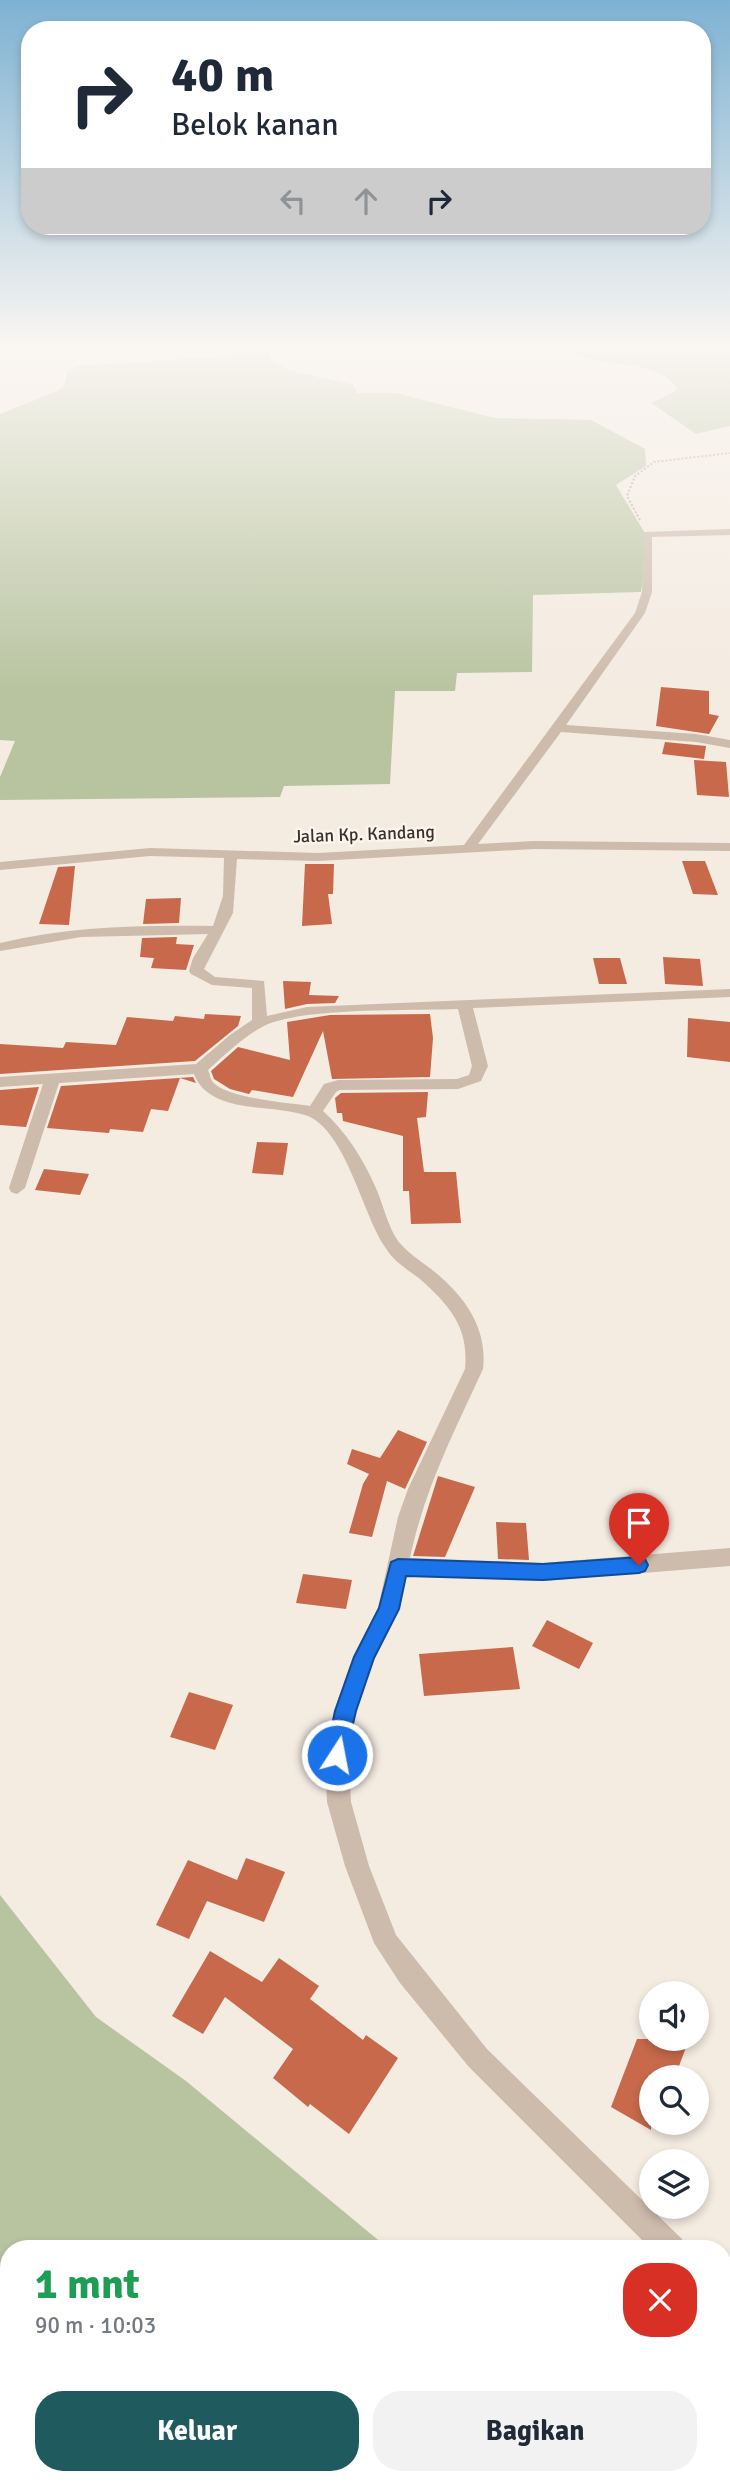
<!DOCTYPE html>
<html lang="id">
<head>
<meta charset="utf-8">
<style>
  :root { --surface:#fff; --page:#f2f2f3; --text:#1f2937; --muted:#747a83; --accent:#1f5a5e }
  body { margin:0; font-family:Signika,sans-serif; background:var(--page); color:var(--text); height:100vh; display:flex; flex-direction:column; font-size:26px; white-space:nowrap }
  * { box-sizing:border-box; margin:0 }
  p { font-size:23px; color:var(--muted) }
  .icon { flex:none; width:38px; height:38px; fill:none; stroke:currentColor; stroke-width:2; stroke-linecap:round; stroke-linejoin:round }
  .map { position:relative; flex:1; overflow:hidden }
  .panel { position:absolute; left:0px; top:2240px; width:732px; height:245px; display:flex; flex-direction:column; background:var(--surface); border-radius:28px 28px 0 0; box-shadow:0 4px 10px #0003 }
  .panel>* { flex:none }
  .guide { position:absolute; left:21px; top:21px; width:690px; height:214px; border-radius:28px; box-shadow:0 4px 10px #0003; background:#fff; color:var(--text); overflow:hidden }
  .controls { position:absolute; left:639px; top:1981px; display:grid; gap:14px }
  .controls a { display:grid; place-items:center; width:70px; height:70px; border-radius:50%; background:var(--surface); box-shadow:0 4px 10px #0003; font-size:35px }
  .pin { position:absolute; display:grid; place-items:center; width:60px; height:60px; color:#fff; margin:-72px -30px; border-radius:50% 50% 50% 0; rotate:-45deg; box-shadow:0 0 7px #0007 }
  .pin .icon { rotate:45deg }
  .me { position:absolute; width:77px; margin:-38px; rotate:11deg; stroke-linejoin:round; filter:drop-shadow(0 0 5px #0008) }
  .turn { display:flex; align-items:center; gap:24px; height:147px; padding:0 35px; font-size:32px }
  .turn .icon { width:91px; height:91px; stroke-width:2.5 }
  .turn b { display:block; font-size:49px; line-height:60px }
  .lanes { display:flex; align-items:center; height:66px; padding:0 35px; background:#0003; justify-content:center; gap:35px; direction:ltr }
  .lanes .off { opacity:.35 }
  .round { display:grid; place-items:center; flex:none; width:74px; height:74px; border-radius:28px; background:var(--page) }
  .headline { display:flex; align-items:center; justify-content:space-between; height:119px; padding:0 35px }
  h1 { font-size:42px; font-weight:800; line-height:52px; color:#1e9e55 }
  .primary-button { display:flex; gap:14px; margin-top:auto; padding:14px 35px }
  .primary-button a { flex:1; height:80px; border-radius:28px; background:var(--accent); color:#fff; font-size:28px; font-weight:800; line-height:80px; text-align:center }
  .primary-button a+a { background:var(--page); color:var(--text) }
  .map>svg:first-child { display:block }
  .green { fill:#b8c4a0 }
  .building { fill:#c8694b }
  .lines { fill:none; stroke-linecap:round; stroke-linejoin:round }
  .path { stroke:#b9a596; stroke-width:2; stroke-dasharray:2 2; stroke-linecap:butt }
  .minor { fill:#cdbbac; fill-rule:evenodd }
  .route { fill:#1a73e8; stroke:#114b97; stroke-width:2 }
  .labels { text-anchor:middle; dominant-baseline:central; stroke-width:5; stroke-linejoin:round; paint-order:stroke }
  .far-street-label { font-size:18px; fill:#3b302b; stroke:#fbf5ee }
</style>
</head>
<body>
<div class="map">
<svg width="730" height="2485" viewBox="0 0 730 2485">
  <rect width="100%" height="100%" fill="#f4ebe1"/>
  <!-- green -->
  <g class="green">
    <path d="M564,345H730V426L696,434L651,403L674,392L677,388C651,353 594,374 564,345Z"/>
    <polygon points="270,353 271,360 289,370 354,385 357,393 396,393 494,418 591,420 645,449 646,466 616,485 649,540 641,592 533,595 532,672 457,673 455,691 395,691 390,784 284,786 280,797 0,800 0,777 15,741 0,740 0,414 57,391 64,386 68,370 79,366"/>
    <polygon points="0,1895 96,2017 186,2081 389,2249 9,2249 9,2476 692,2476 701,2485 0,2485"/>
  </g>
  <!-- building -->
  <g class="building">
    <polygon points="661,687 709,691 709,714 719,716 709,734 656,726"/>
    <polygon points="665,742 706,746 704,759 662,754"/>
    <polygon points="694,760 726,762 729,797 697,795"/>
    <polygon points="682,861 705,861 718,895 693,894"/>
    <polygon points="305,864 334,864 333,894 328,894 332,924 302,926"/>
    <polygon points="75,866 69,925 39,924 58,867"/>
    <polygon points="181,898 179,923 143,924 146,899"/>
    <polygon points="177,937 176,944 194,945 186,970 151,968 154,958 140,957 142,938"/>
    <polygon points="663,957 700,959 703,986 665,984"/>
    <polygon points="593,958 620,958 627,984 599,984"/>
    <polygon points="283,981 311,982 309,995 339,996 335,1003 307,1004 285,1009"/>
    <polygon points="205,1014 241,1016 238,1026 195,1061 0,1074 0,1044 63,1048 66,1042 116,1045 127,1017 173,1021 175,1016 204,1019"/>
    <polygon points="430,1014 433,1038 430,1077 332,1079 323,1031 293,1097 252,1090 249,1094 230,1089 214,1079 211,1071 238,1047 290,1060 287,1022 330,1015"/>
    <polygon points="688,1018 730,1022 730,1062 687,1057"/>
    <polygon points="193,1077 196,1083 180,1078 168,1111 151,1109 143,1132 110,1129 109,1133 47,1128 61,1086"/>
    <polygon points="39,1087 26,1127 0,1125 0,1090"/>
    <polygon points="428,1092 426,1117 417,1118 424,1172 456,1172 461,1223 411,1224 409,1191 403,1191 403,1136 343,1121 342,1113 337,1113 335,1098 341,1093"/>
    <polygon points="257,1142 288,1143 283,1175 252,1173"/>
    <polygon points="44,1169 89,1174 80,1195 35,1190"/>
    <polygon points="398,1430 427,1442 405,1489 387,1481 372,1537 349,1533 363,1484 369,1474 347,1464 352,1449 380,1458"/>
    <polygon points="438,1476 475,1487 445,1557 413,1556"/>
    <polygon points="496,1522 526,1523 529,1560 498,1559"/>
    <polygon points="303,1574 352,1580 346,1609 296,1603"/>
    <polygon points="547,1620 593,1643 579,1669 532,1646"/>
    <polygon points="513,1647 520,1689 424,1696 419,1654"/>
    <polygon points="189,1692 233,1705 215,1750 170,1737"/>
    <polygon points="246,1858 285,1872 264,1922 207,1901 189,1939 156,1925 188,1860 237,1880"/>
    <polygon points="210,1951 262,1982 279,1958 319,1986 310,1999 363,2040 366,2035 398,2058 349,2134 310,2104 308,2107 273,2078 293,2049 225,1997 203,2034 172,2016"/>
    <polygon points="637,2039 689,2039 675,2077 651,2077 651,2130 611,2107"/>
  </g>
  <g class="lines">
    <!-- path -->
    <polyline class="path" points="640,520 627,496 635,476 654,462 730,453"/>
    <!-- minor -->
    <g class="minor">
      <path d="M730,529V535L652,537V592L645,613L566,725L696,734L730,740V748L696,742L561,732L478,844L534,841L730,843V851L534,849L318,861L237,859L233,913L204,969L215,977L264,981L267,1016L307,1007L730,989V997L473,1008L488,1066L481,1081L458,1089L340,1090L336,1092L323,1111C346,1132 362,1157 375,1186C383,1203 387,1225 398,1241C408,1253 419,1260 431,1269C463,1294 488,1327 483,1369C454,1432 424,1490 410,1558L543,1563L730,1548V1566L543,1581L406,1576L400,1609L374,1659L356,1711L349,1755L351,1802L369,1866L396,1935L487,2049L682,2239L686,2249H651L469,2067L400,1983L374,1943L345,1866L327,1802L325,1755L334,1711L353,1657L378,1608L398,1517L408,1489L465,1369C469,1327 450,1306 420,1279C407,1269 394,1262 385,1247C363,1215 346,1132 308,1116C274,1103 210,1116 194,1074L59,1083L25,1188L17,1194L11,1192L9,1188L43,1084L0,1087V1077L196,1064L230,1035L252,1020V988L212,985L191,974L189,971L193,958L208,934L81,937L0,951V943C71,926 141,925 213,926L223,896L224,858L150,856L0,870V862L150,848L318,853L464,845L635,613L642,592L644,532ZM458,1009L472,1066L469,1075L457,1079L338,1080L324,1084L310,1106C289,1103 224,1098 212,1081C210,1078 210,1074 208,1070C225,1055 243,1037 264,1026C302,1007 411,1011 458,1009Z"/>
      <polygon points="723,2293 730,2296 730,2332 723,2329"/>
    </g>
  </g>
  <!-- sky -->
  <linearGradient id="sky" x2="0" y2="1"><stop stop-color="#7eb2d2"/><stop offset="0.5" stop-color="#faf6f2"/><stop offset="1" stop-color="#faf6f2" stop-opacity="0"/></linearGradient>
  <rect width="730" height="693" fill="url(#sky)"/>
  <!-- route -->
  <polygon class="route" points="639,1557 645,1559 648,1565 645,1571 639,1573 543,1580 406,1576 399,1609 374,1658 356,1711 344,1762 337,1765 329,1762 326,1755 335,1711 354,1657 379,1608 391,1562 398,1559 543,1564"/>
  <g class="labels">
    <!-- far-street labels -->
    <g class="far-street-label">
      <text transform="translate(364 834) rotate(-2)">Jalan Kp. Kandang</text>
    </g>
  </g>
</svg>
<div class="controls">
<a><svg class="icon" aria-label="sound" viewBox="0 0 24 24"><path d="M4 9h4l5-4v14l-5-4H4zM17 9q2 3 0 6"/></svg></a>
<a><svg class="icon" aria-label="search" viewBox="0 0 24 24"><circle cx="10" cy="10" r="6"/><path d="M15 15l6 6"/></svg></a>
<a><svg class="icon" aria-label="layers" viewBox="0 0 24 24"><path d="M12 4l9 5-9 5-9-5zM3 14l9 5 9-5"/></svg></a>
</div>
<div class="pin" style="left:639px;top:1565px;background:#d93025"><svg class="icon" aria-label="arrive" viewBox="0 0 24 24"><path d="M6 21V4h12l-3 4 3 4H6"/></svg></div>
<svg class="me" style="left:337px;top:1755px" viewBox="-20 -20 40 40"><circle r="17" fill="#1a73e8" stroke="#fff" stroke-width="3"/><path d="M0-11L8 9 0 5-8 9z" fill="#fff"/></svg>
<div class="guide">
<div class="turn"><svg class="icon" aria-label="right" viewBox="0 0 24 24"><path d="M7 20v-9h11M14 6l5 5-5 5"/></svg><div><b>40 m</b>Belok kanan</div></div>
<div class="lanes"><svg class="icon off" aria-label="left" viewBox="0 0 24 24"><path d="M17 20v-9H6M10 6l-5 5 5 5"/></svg><svg class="icon off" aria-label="ahead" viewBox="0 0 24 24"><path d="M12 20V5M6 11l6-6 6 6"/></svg><svg class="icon" aria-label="right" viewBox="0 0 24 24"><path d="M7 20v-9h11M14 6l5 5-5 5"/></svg></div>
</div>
<section class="panel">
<div class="headline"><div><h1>1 mnt</h1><p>90 m · 10:03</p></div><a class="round" style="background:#d93025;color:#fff"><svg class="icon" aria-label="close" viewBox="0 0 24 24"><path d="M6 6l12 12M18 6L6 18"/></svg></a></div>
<div class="primary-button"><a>Keluar</a><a>Bagikan</a></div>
</section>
</div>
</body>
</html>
